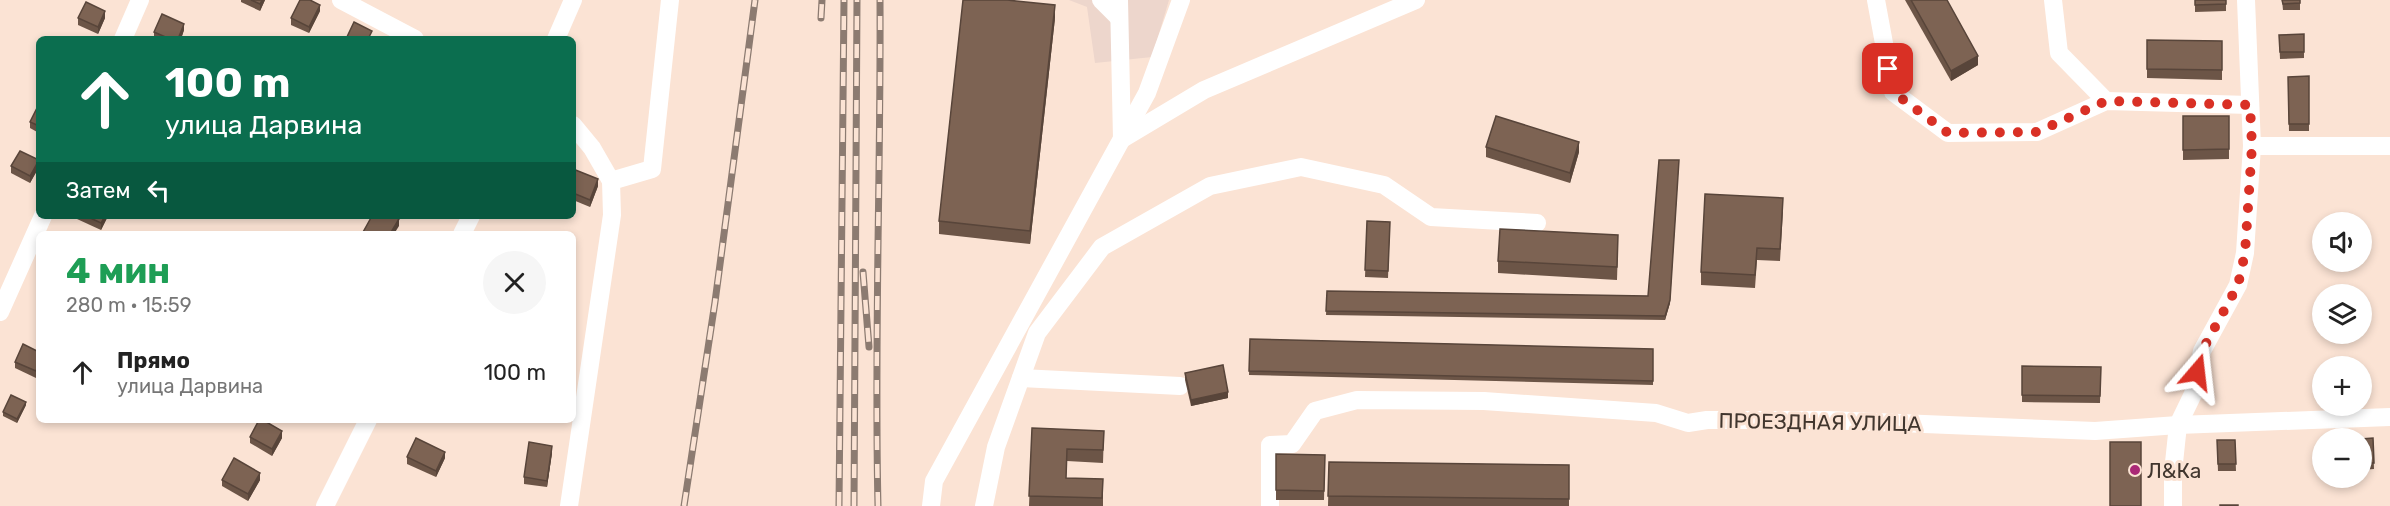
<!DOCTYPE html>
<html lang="ru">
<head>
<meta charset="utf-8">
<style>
  :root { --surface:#fff; --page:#f6f6f6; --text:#222; --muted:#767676 }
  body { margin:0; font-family:Rubik,sans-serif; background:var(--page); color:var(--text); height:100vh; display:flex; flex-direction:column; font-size:22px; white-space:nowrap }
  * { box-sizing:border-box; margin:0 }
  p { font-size:20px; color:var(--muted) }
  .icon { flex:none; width:33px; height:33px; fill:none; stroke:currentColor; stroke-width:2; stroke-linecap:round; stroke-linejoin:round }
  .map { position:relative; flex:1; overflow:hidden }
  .panel { position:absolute; left:36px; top:231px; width:540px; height:192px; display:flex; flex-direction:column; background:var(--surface); border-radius:9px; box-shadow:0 3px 9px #0003 }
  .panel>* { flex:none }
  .guide { position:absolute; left:36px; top:36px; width:540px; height:183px; border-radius:9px; box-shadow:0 3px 9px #0003; background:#0b6e4f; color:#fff; overflow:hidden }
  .controls { position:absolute; left:2312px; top:212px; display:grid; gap:12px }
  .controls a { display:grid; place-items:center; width:60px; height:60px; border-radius:50%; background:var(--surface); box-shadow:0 3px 9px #0003; font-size:30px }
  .pin { position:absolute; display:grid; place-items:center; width:51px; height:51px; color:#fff; margin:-26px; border-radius:12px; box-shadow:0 3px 9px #0006 }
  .me { position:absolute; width:66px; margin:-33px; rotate:17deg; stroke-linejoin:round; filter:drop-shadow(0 0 4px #0008) }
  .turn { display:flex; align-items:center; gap:21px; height:126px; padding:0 30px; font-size:27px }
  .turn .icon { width:78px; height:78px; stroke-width:2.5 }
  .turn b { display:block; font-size:42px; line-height:51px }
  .then { display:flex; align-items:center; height:57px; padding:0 30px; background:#0003; gap:12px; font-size:22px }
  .round { display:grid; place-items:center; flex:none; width:63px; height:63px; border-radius:32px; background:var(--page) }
  .head { display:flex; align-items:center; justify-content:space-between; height:102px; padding:0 30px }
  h1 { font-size:36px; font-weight:700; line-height:45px; color:#1e9e55 }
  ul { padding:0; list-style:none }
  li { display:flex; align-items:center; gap:18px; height:78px; padding:0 30px }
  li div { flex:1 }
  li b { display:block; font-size:22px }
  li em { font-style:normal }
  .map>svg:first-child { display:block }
  .industrial { fill:#edd6cc }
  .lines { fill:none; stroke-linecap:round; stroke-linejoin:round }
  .minor { stroke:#fff; stroke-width:18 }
  .rail-casing { stroke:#8c7b71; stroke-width:7 }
  .rail { stroke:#fbe3d4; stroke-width:4.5; stroke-dasharray:14; stroke-linecap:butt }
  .wall { fill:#6c5547 }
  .shaded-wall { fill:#58453a }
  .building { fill:#7d6353; stroke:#58453a; stroke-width:1.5 }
  .route { stroke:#d93025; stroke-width:10; stroke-dasharray:0 18 }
  .poi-dot { fill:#aa2976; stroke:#fbe3d4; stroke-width:2 }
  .labels { text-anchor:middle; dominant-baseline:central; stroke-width:6; stroke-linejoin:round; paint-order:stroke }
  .street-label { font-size:21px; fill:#41362e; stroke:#fbe3d4 }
  .poi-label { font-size:21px; fill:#41362e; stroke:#fbe3d4; text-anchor:start }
</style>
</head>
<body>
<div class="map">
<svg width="2390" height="506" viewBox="0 0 2390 506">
  <rect width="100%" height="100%" fill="#fbe3d4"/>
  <!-- industrial -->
  <polygon class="industrial" points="1069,0 1169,0 1152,57 1095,63 1087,7"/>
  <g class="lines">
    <!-- minor -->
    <g class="minor">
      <polyline points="341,0 415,39"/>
      <polyline points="1101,0 1119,18"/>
      <polyline points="1119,0 1122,139 1204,90 1416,0"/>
      <polyline points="1876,0 1893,92 1948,133 2037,132 2106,101 2250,105"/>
      <polyline points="2053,0 2059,53 2106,101"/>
      <polyline points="123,39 140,0"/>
      <polyline points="556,39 573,0"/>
      <polyline points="2252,146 2390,146"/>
      <polyline points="611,181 652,169 670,0"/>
      <polyline points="462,234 471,216"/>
      <polyline points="0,312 43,216"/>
      <polyline points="1021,378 1180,386"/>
      <polyline points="325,506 368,420"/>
      <polyline points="569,506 612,215 611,181 592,148 573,125"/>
      <polyline points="931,506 934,481 1147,93 1181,0"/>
      <polyline points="984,506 996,447 1037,333 1102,247 1210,186 1301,167 1384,185 1431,217 1537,223"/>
      <polyline points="1270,506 1270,445 1292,444 1315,411 1357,400 1484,401 1656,413 1688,423 1707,420 1827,420 2095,431 2178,425 2390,417"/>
      <polyline points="2173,506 2173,472 2178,425 2193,394 2202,351 2238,285 2245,253 2252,146 2246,0"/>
    </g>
    <defs>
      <g id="rail">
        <polyline points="821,18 822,0"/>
        <polyline points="863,272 869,347"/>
        <polyline points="684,506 715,302 755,0"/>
        <polyline points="839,506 844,0"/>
        <polyline points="854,506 857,0"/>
        <path d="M878,506C874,337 881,169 880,0"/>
      </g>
    </defs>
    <!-- rail casing -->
    <use href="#rail" class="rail-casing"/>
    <!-- rail -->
    <use href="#rail" class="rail"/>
  </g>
  <!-- wall -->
  <g class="wall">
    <polygon points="241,0 265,0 260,11 241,2"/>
    <polygon points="1905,0 1947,0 1978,65 1951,81"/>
    <polygon points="2195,0 2226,0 2226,11 2195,12"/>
    <polygon points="2282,0 2300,0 2300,10 2283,10"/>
    <polygon points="320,11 309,33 291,25 291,18"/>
    <polygon points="78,18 105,18 98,34 78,25"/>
    <polygon points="1055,18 1030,244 939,234 939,221"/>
    <polygon points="184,30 181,39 154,39 154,32"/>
    <polygon points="2304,34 2304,58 2280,59 2279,35"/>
    <polygon points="2147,40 2222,41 2222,80 2147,78"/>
    <polygon points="2309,76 2309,131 2289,131 2288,77"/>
    <polygon points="39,106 39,133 30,128 30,122"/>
    <polygon points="2183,116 2229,116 2229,159 2183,160"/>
    <polygon points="1486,147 1579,152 1570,183 1486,157"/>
    <polygon points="11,166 39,167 30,183 11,173"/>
    <polygon points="573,169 598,186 590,207 573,200"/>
    <polygon points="1783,211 1780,261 1757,260 1755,288 1701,285 1701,272"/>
    <polygon points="77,216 108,216 101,230 77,219"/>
    <polygon points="1367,221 1390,222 1388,278 1365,277"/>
    <polygon points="1618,247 1617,280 1498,273 1498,261"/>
    <polygon points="1327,291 1670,303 1665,320 1326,315"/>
    <polygon points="1250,339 1653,349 1653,385 1249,375"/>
    <polygon points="39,352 36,378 15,368 15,362"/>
    <polygon points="2022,366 2101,367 2100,403 2022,402"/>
    <polygon points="1185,373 1228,398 1191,406 1185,380"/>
    <polygon points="26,405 17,423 3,416 3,412"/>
    <polygon points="1032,428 1104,431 1103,463 1067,461 1066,478 1103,479 1103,506 1029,506"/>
    <polygon points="250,437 282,438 272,456 250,443"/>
    <polygon points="2373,438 2374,469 2361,470 2361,439"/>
    <polygon points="2217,440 2235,440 2236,471 2218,471"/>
    <polygon points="552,453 547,487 524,484 524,477"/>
    <polygon points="1276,454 1325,455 1324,500 1276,500"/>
    <polygon points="407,457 445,458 436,477 407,464"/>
    <polygon points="1329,462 1569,465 1569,506 1328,506"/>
    <polygon points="222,480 260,480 248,501 222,486"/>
  </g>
  <!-- shaded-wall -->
  <g class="shaded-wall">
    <polygon points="262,0 265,0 260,11 260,4"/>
    <polygon points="320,5 320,11 309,33 309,27"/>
    <polygon points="1055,5 1055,18 1030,244 1030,231"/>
    <polygon points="105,11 105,18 98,34 98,27"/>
    <polygon points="184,24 184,30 181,39 178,39"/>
    <polygon points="1978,56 1978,65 1951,81 1951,71"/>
    <polygon points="1579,142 1579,152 1570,183 1570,173"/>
    <polygon points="39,160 39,167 30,183 30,176"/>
    <polygon points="1679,160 1670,303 1665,320 1665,316"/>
    <polygon points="598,179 598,186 590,207 590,200"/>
    <polygon points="105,216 108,216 101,230 101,223"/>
    <polygon points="399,219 399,226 394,234 390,234"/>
    <polygon points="39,363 39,370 36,378 36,371"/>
    <polygon points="1228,392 1228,398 1191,406 1191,400"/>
    <polygon points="26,402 26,405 17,423 17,419"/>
    <polygon points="282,431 282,438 272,456 272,449"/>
    <polygon points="552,446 552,453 547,487 547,481"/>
    <polygon points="445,452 445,458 436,477 436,471"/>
    <polygon points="260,473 260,480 248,501 248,494"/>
  </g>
  <!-- building -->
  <g class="building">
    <polygon points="251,0 262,0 260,4"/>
    <polygon points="300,0 310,0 320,5 309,27 291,18"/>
    <polygon points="963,0 1007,0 1055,5 1030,231 939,221"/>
    <polygon points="1911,0 1947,0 1978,56 1951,71"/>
    <polygon points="2195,0 2226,0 2226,4 2195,5"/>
    <polygon points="2282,0 2300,0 2300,3 2283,4"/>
    <polygon points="86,2 105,11 98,27 78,18"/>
    <polygon points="162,14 184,24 178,39 170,39 154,32"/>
    <polygon points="354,22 372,31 368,39 346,39"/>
    <polygon points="2304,34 2304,52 2280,52 2279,35"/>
    <polygon points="2147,40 2222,41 2222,70 2147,69"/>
    <polygon points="2309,76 2309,124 2289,124 2288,77"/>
    <polygon points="38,106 39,106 39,126 30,122"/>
    <polygon points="1496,116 1579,142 1570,173 1486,147"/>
    <polygon points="2183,116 2229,116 2229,149 2183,150"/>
    <polygon points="20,151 39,160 30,176 11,166"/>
    <polygon points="1659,160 1679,160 1670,300 1665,316 1326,311 1327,291 1648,296"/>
    <polygon points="573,169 598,179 590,200 573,193"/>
    <polygon points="1705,194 1783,198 1780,249 1757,248 1755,275 1701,272"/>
    <polygon points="86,216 105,216 101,223"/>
    <polygon points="372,216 393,216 399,219 390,234 362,234"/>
    <polygon points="1367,221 1390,222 1388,271 1365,270"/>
    <polygon points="1500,229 1618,235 1617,267 1498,261"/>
    <polygon points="1250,339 1653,349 1653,381 1249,371"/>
    <polygon points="23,344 39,352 39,363 36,371 15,362"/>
    <polygon points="1223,365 1228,392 1191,400 1185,373"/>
    <polygon points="2022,366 2101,367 2100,396 2022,395"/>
    <polygon points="11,395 26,402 17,419 3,412"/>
    <polygon points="259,420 263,420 282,431 272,449 250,437"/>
    <polygon points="1032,428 1104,431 1103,450 1067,449 1066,478 1103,479 1102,498 1029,496"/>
    <polygon points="416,438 445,452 436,471 407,457"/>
    <polygon points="2373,438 2374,463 2361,463 2361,439"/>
    <polygon points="2217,440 2235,440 2236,464 2218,464"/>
    <polygon points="529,442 552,446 547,481 524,477"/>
    <rect x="2110" y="442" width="31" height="64"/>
    <polygon points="1276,454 1325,455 1324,491 1276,490"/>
    <polygon points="234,458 260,473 248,494 222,480"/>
    <polygon points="1329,462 1569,465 1569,499 1328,496"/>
    <rect x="2220" y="505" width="18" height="1"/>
  </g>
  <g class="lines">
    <!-- route -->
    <polyline class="route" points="1888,69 1893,92 1948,133 2037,132 2106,101 2250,105 2252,146 2245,253 2238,285 2202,351 2197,372"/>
  </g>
  <!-- markers -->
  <circle class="poi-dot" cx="2135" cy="470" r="6"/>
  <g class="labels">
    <!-- street labels -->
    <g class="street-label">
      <text transform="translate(1820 422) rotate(1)">ПРОЕЗДНАЯ УЛИЦА</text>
    </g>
    <!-- poi labels -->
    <g class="poi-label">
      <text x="2147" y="470">Л&amp;Ка</text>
    </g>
  </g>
</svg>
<div class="controls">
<a><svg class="icon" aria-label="sound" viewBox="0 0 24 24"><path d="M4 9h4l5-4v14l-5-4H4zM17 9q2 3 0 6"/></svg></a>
<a><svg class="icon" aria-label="layers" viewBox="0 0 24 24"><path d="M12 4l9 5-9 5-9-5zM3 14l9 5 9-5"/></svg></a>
<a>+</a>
<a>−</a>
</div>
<div class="pin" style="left:1888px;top:69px;background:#d93025"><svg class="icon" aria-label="arrive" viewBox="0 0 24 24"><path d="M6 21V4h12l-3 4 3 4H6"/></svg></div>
<svg class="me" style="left:2197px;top:372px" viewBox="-20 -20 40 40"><path d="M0-17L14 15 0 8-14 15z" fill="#d93025" stroke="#fff" stroke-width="4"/></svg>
<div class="guide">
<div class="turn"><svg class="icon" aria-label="ahead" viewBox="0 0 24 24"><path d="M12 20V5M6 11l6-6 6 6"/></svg><div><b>100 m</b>улица Дарвина</div></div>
<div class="then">Затем<svg class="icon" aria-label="left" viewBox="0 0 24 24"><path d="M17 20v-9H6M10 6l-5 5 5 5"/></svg></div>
</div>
<section class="panel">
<div class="head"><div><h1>4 мин</h1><p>280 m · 15:59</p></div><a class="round"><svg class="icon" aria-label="close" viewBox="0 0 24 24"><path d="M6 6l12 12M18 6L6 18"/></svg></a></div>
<ul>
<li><svg class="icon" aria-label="ahead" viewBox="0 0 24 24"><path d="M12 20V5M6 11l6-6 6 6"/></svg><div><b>Прямо</b><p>улица Дарвина</p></div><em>100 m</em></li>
</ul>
</section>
</div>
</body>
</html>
